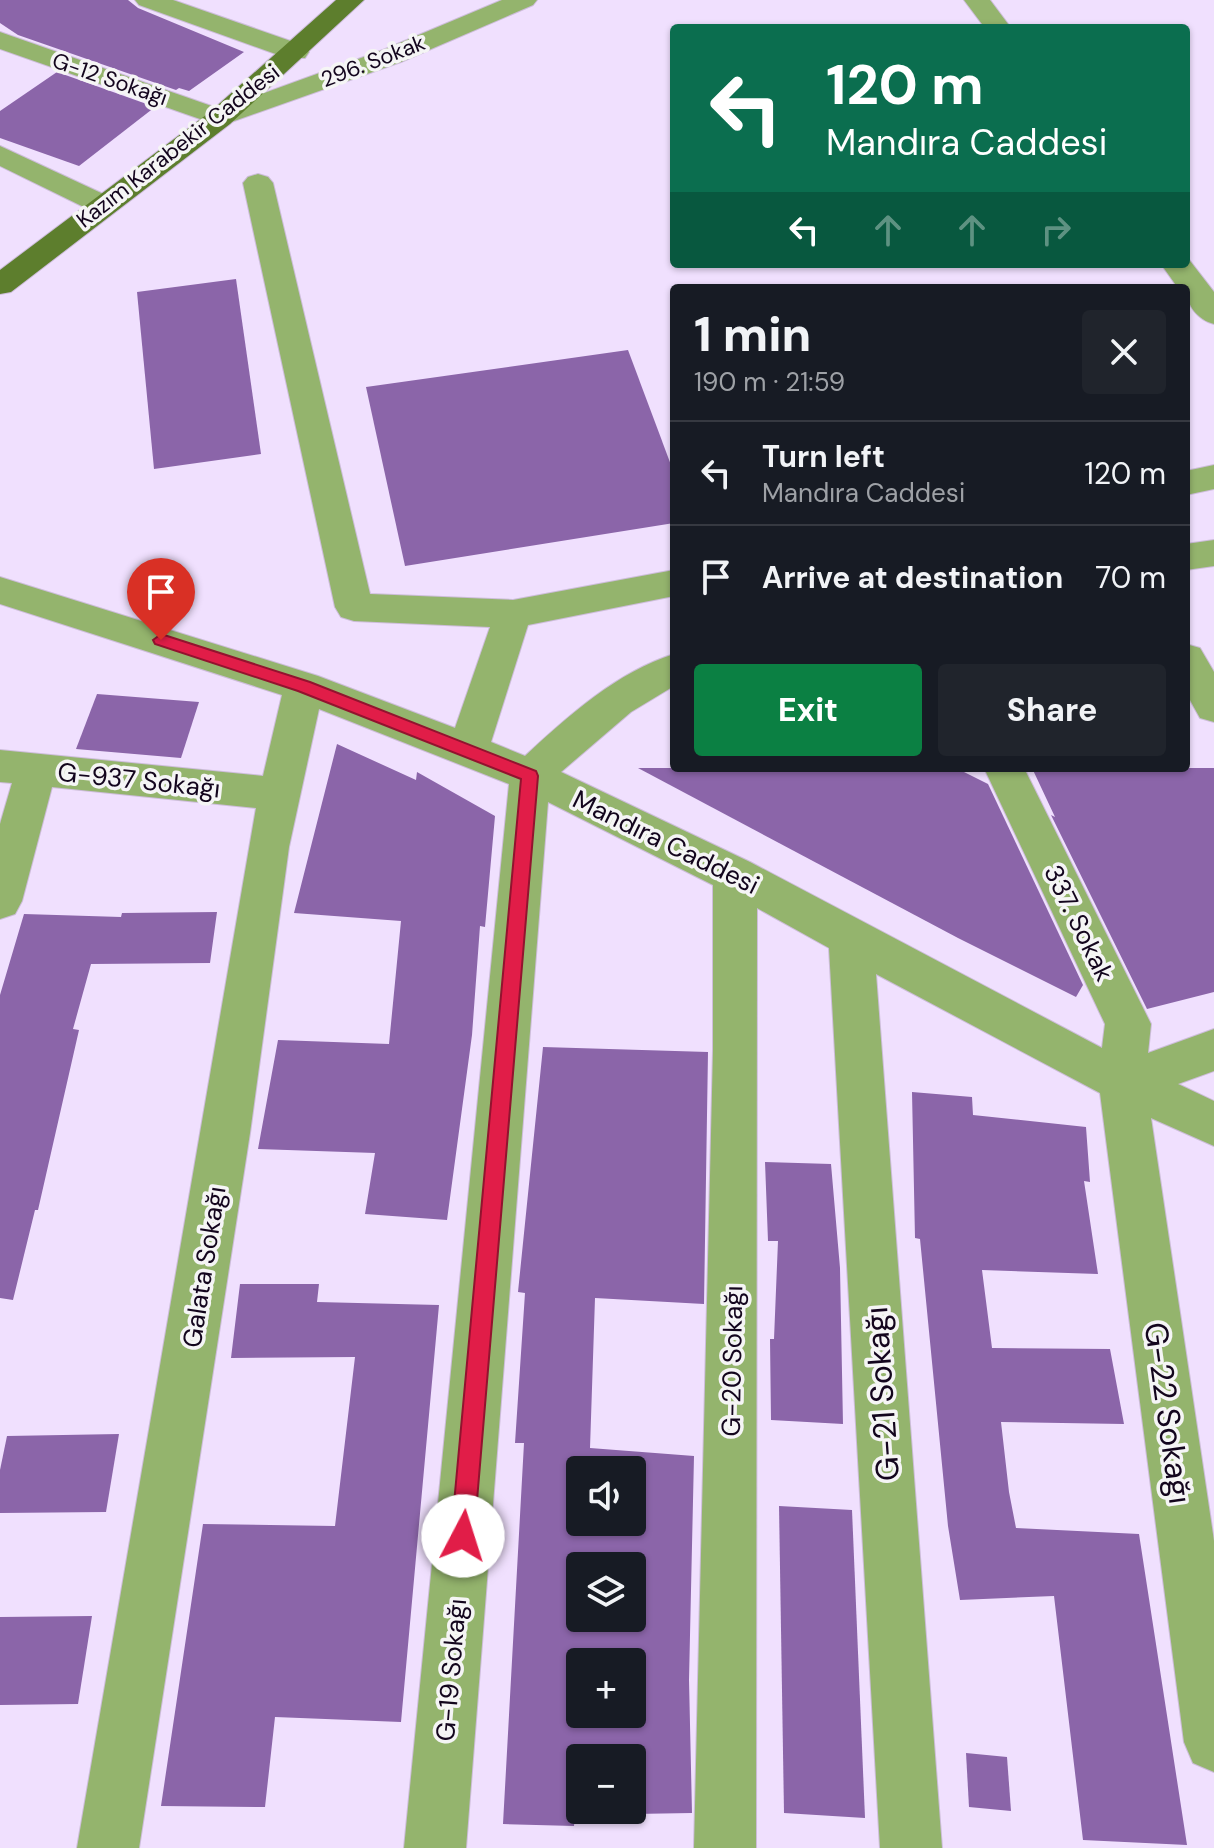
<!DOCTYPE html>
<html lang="en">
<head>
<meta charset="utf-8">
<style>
  :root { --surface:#171b24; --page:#20242c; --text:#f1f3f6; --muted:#9ea1a6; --line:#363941; --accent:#0b8043 }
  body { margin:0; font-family:"DM Sans",sans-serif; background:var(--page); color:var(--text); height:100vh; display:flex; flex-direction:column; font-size:30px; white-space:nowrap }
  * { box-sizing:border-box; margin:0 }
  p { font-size:26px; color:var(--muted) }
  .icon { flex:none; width:44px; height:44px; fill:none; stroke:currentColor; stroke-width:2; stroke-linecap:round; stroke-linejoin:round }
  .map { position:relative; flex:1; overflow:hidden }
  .drawer { position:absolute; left:670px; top:284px; width:520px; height:488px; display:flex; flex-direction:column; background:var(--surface); border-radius:8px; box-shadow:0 2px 6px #0004 }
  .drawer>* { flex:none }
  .guide { position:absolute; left:670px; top:24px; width:520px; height:244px; border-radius:8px; box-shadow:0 2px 6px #0004; background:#0b6e4f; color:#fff; overflow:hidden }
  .fabs { position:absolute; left:566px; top:1456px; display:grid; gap:16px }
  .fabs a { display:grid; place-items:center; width:80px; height:80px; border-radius:8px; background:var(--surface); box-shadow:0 2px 6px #0004; font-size:40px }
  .pin { position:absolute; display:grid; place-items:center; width:68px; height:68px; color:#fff; margin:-82px -34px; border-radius:50% 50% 50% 0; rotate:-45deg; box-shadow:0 0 8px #0007 }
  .pin .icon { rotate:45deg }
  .me { position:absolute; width:88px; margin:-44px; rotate:5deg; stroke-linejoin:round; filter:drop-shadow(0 0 6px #0008) }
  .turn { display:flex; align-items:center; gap:28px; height:168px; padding:0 24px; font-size:36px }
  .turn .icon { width:104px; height:104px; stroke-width:2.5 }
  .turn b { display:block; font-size:56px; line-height:68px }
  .lanes { display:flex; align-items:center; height:76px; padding:0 24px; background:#0003; justify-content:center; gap:40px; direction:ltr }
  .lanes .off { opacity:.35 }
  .round { display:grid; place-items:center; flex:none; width:84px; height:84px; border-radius:8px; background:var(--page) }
  .headline { display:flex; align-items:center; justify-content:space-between; height:136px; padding:0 24px }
  h1 { font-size:48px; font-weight:800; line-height:60px }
  .button { display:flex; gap:16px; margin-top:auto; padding:16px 24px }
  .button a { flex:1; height:92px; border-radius:8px; background:var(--accent); color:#fff; font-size:32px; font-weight:800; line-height:92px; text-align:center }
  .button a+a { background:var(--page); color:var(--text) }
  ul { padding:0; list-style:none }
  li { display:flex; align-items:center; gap:24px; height:104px; padding:0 24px; border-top:2px solid var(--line) }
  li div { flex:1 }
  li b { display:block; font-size:30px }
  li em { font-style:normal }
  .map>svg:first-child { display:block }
  .building { fill:#8b65a9; fill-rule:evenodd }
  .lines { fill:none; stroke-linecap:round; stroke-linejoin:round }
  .minor-casing { stroke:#cdbdda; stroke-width:2 }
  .major-casing { stroke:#cdbdda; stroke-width:2 }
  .minor { fill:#94b46d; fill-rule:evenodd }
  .major { fill:#5d7e2d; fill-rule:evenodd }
  .route { fill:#e11d48; stroke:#92132f; stroke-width:2 }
  .labels { text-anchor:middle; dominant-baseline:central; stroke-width:7; stroke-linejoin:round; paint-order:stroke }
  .far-street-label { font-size:22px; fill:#13051d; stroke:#f5f5f5 }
  .street-label { font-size:26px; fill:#13051d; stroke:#f5f5f5 }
  .near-street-label { font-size:32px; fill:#13051d; stroke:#f5f5f5 }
</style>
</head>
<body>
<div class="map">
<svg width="1214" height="1848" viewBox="0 0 1214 1848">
  <rect width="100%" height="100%" fill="#f0e0fe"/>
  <!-- building -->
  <g class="building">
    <polygon points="0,0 128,0 138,8 244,52 189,91 179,88 176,90 18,35 0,23"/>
    <polygon points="57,72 155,107 79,166 0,138 0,111"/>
    <polygon points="236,279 261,454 154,469 137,292"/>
    <polygon points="628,350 674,473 674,523 405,566 366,387"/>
    <polygon points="97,694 199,702 181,758 76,749"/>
    <polygon points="337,744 416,780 417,772 495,816 485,927 480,926 472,1035 447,1220 365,1214 375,1153 258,1149 278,1040 389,1044 401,921 294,913"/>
    <polygon points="638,768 956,768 988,784 1083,985 1076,997 958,938"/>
    <polygon points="1032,768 1214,768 1214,992 1147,1009 1051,815 1055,817"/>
    <polygon points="217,912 210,963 91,964 73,1029 79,1030 38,1210 35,1210 13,1300 0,1298 0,995 24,914 121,917 122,913"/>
    <path d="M543,1047L708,1052L704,1304L595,1298L590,1448L694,1456L689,1680L692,1813L575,1815L574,1826L503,1824L524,1443H515L525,1293L518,1292ZM580,1470H632V1522H580ZM580,1566H632V1618H580ZM580,1662H632V1714H580ZM580,1758H632V1810H580Z"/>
    <polygon points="912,1092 972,1097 973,1115 1086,1127 1090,1182 1084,1181 1098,1274 982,1270 992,1348 1110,1349 1124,1424 1001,1422 1009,1492 1016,1528 1139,1534 1187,1845 1083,1840 1054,1596 960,1600 948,1526 920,1239 915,1238"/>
    <polygon points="765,1162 831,1164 840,1268 843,1424 771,1420 770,1339 774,1339 778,1241 768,1241"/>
    <polygon points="240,1284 319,1284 317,1302 439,1305 401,1722 275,1717 265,1807 161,1806 203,1524 335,1526 355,1357 231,1358"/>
    <polygon points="119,1434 106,1512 0,1513 0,1470 7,1436"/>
    <polygon points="779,1506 852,1510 865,1818 784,1813"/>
    <polygon points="92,1616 78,1704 0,1705 0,1617"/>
    <polygon points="966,1753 1007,1757 1011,1811 969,1807"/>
  </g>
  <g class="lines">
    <defs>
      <g id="minor">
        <polygon points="135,0 173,0 305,46 309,52 305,58 287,58 139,5"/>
        <polygon points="502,0 537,0 533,5 401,62 220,126 0,49 0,32 220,109 383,50"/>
        <polygon points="964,0 990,0 1011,28 985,28"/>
        <polygon points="0,146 114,199 118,205 114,211 103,214 92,211 0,166"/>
        <path d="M258,174L268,177L273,183L370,594L513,600L674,570V596L528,625L491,742L525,756C568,716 617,672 674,654V686L631,712L561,772L750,862L1102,1048L1105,1024L984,768H1024L1151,1024L1148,1053L1214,1029V1071L1178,1084L1214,1101V1146L1151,1118L1214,1541V1772L1193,1763L1184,1742L1100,1093L876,974L942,1848H880L829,948L757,908L756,1848H694L713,1050V885L548,802L466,1848H404L509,784L319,709L289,847L250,1133L139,1848H77L256,808L52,787L22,901L15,914L0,919V824L12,783L0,782V750L263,776L282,695L0,604V577L318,676L455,728L490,627L354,621L341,617L335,607L243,183L248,177Z"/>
        <path d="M1187,257L1214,292V324C1198,320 1186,305 1186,288H1178L1161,264H1186Z"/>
        <polygon points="1214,465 1214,489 1186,495 1186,471"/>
        <polygon points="1214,540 1214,566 1186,570 1186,544"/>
        <polygon points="1186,644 1200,648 1214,672 1214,722 1200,718 1186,693"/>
      </g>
      <polygon id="major" points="336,0 364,0 230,124 11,292 0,294 0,270 210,112"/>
    </defs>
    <!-- minor casing -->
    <use href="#minor" class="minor-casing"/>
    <!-- major casing -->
    <use href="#major" class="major-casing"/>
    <!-- minor -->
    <use href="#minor" class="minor"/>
    <!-- major -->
    <use href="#major" class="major"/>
  </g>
  <!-- route -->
  <polygon class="route" points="161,634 310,682 536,771 538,776 474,1536 471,1544 463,1548 455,1544 451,1536 521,779 298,691 155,644 153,640"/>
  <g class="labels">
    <!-- far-street labels -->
    <g class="far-street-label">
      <text transform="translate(373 61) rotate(-21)">296. Sokak</text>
      <text transform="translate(110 79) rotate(19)">G-12 Sokağı</text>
      <text transform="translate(178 146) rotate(-38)">Kazım Karabekir Caddesi</text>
    </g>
    <!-- street labels -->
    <g class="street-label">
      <text transform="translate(139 780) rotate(6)">G-937 Sokağı</text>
      <text transform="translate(666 842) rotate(26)">Mandıra Caddesi</text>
      <text transform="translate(1079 923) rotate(64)">337. Sokak</text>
      <text transform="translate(204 1267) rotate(-81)">Galata Sokağı</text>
      <text transform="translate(732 1361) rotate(-89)">G-20 Sokağı</text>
      <text transform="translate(451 1670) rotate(-85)">G-19 Sokağı</text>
    </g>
    <!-- near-street labels -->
    <g class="near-street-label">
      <text transform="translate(882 1394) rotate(-94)">G-21 Sokağı</text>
      <text transform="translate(1168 1413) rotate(82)">G-22 Sokağı</text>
    </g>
  </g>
</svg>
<div class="fabs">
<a><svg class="icon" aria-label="sound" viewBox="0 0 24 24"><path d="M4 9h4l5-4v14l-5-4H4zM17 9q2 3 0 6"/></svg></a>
<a><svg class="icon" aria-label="layers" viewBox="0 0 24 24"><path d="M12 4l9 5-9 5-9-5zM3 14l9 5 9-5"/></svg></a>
<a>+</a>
<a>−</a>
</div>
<div class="pin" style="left:161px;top:640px;background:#d93025"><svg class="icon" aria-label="arrive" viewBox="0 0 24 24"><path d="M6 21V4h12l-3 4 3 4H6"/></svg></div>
<svg class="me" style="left:463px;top:1536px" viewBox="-20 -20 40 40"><circle r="19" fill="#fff"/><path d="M0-13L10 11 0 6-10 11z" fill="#e11d48"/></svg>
<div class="guide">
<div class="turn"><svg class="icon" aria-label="left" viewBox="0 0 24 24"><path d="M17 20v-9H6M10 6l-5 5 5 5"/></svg><div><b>120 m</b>Mandıra Caddesi</div></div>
<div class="lanes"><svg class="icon" aria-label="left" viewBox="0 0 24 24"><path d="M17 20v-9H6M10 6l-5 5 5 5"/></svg><svg class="icon off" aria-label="ahead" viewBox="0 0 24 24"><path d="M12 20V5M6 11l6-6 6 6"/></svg><svg class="icon off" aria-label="ahead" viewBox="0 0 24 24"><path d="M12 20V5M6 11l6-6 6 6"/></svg><svg class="icon off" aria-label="right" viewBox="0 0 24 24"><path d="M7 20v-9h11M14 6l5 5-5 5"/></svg></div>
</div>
<section class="drawer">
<div class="headline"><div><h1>1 min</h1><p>190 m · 21:59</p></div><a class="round"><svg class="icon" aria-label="close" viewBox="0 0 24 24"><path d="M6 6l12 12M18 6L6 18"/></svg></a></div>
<ul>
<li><svg class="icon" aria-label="left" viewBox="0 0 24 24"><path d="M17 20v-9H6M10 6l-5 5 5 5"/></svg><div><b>Turn left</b><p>Mandıra Caddesi</p></div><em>120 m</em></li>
<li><svg class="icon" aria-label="arrive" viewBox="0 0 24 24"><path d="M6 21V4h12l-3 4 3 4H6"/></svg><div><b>Arrive at destination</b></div><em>70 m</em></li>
</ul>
<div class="button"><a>Exit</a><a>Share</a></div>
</section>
</div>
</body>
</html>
